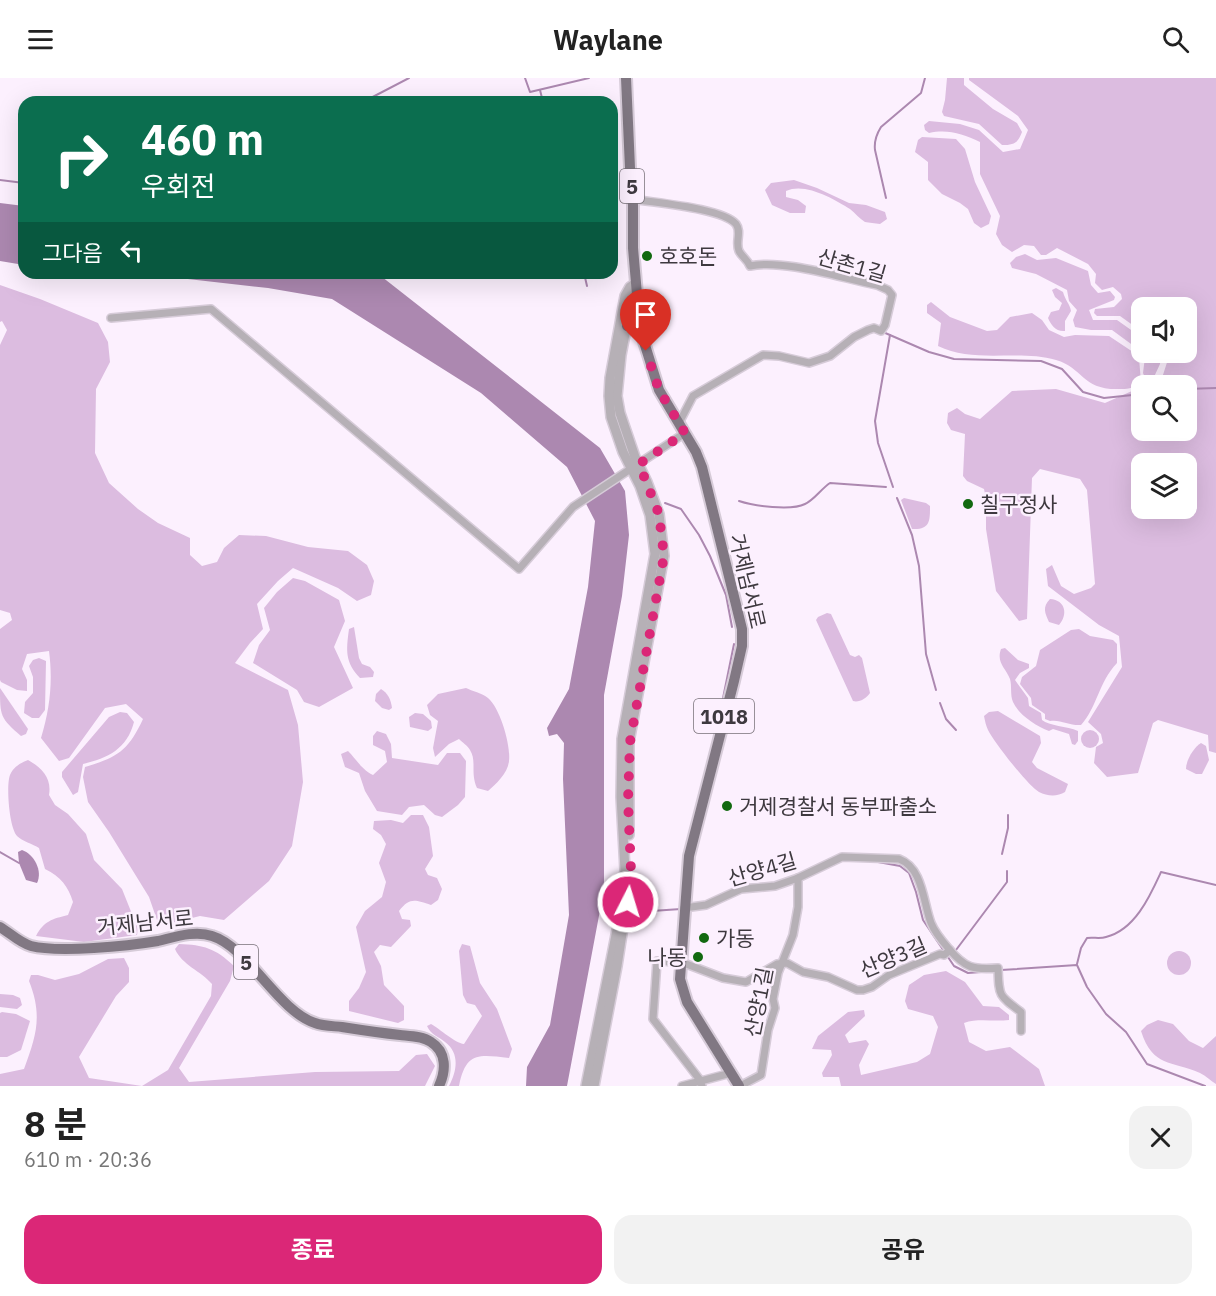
<!DOCTYPE html>
<html lang="ko">
<head>
<meta charset="utf-8">
<style>
  :root { --surface:#fff; --page:#f2f2f2; --text:#222; --muted:#767676; --accent:#db2777 }
  body { margin:0; font-family:"IBM Plex Sans","Noto Sans KR",sans-serif; background:var(--page); color:var(--text); height:100vh; display:flex; flex-direction:column; font-size:22px; white-space:nowrap }
  * { box-sizing:border-box; margin:0 }
  p { font-size:20px; color:var(--muted) }
  .icon { flex:none; width:33px; height:33px; fill:none; stroke:currentColor; stroke-width:2; stroke-linecap:round; stroke-linejoin:round }
  .map { position:relative; height:1008px; overflow:hidden }
  .details { display:flex; flex-direction:column; background:var(--surface); flex:1 }
  .details>* { flex:none }
  .top-card { position:absolute; left:18px; top:18px; width:600px; height:183px; border-radius:18px; box-shadow:0 6px 24px #0002; background:#0b6e4f; color:#fff; overflow:hidden }
  .tools { position:absolute; left:1131px; top:219px; display:grid; gap:12px }
  .tools a { display:grid; place-items:center; width:66px; height:66px; border-radius:12px; background:var(--surface); box-shadow:0 6px 24px #0002; font-size:30px }
  .pin { position:absolute; display:grid; place-items:center; width:51px; height:51px; color:#fff; margin:-62px -26px; border-radius:50% 50% 50% 0; rotate:-45deg; box-shadow:0 0 6px #0007 }
  .pin .icon { rotate:45deg }
  .me { position:absolute; width:66px; margin:-33px; rotate:5deg; stroke-linejoin:round; filter:drop-shadow(0 0 4px #0008) }
  .turn { display:flex; align-items:center; gap:21px; height:126px; padding:0 24px; font-size:27px }
  .turn .icon { width:78px; height:78px; stroke-width:2.5 }
  .turn b { display:block; font-size:42px; line-height:51px }
  .then { display:flex; align-items:center; height:57px; padding:0 24px; background:#0003; gap:12px; font-size:22px }
  .round { display:grid; place-items:center; flex:none; width:63px; height:63px; border-radius:18px; background:var(--page) }
  .head { display:flex; align-items:center; justify-content:space-between; height:102px; padding:0 24px }
  h1 { font-size:36px; font-weight:700; line-height:45px }
  .action { display:flex; gap:12px; margin-top:auto; padding:12px 24px }
  .action a { flex:1; height:69px; border-radius:18px; background:var(--accent); color:#fff; font-size:24px; font-weight:700; line-height:69px; text-align:center }
  .action a+a { background:var(--page); color:var(--text) }
  header { display:flex; justify-content:space-between; align-items:center; height:78px; padding:0 24px; background:var(--surface); font-size:27px; font-weight:700 }
  .map>svg:first-child { display:block }
  .green { fill:#dcbce0; fill-rule:evenodd }
  .water { fill:#ac88b0 }
  .lines { fill:none; stroke-linecap:round; stroke-linejoin:round }
  .stream { stroke:#ac88b0; stroke-width:2 }
  .minor-casing { stroke:#d6cbd8; stroke-width:10 }
  .tertiary-casing { stroke:#d6cbd8; stroke-width:12 }
  .primary-casing { stroke:#d6cbd8; stroke-width:14 }
  .minor { stroke:#b6b0b6; stroke-width:7 }
  .tertiary { stroke:#b6b0b6; stroke-width:9 }
  .primary { stroke:#817883; stroke-width:10 }
  .route { stroke:#db2777; stroke-width:10; stroke-dasharray:0 18 }
  .poi-dot { fill:#126910; stroke:#fcf0fe; stroke-width:2 }
  .labels { text-anchor:middle; dominant-baseline:central; stroke-width:5; stroke-linejoin:round; paint-order:stroke }
  .shield { fill:#fcf0fe; stroke:#777078; stroke-width:1.5 }
  .shield-label { font-size:20px; font-weight:bold; fill:#3e393f }
  .poi-label { font-size:21px; fill:#3e393f; stroke:#fcf0fe; text-anchor:start }
  .street-label { font-size:21px; fill:#3e393f; stroke:#fcf0fe }
</style>
</head>
<body>
<header><svg class="icon" aria-label="menu" viewBox="0 0 24 24"><path d="M4 6h16M4 12h16M4 18h16"/></svg>Waylane<svg class="icon" aria-label="search" viewBox="0 0 24 24"><circle cx="10" cy="10" r="6"/><path d="M15 15l6 6"/></svg></header>
<div class="map">
<svg width="1216" height="1008" viewBox="0 0 1216 1008">
  <rect width="100%" height="100%" fill="#fcf0fe"/>
  <!-- green -->
  <g class="green">
    <path d="M947,0H964V7L993,31L1017,45L1022,54C1018,65 1014,67 1002,67L979,46L944,38L942,34L945,22Z"/>
    <path d="M969,0H1216V675L1209,673L1208,657L1158,642L1153,645L1138,695L1107,699L1094,685L1096,669L1103,665L1101,656L1088,644L1122,589L1119,558L1099,547L1048,508L1046,491L1052,487L1061,508L1074,516L1091,510L1095,506L1087,412L1080,401L1040,391L1032,400L1027,541L1019,543L996,513L986,451V421L984,411L967,403L963,398L965,356L951,352L947,345L948,335L957,330L965,336L980,341L1012,313L1056,311L1105,325L1141,309L1142,352H1186V308L1144,307L1162,300L1170,275L1186,274V230H1142L1141,253L1120,238H1097L1094,235L1095,231L1114,229L1122,221L1121,216L1113,209L1102,212L1095,205L1096,196L1088,186L1057,170L1046,177H1041L1034,168L1024,167L1012,174L1002,167L996,156L1000,138L980,96V64C963,56 948,51 929,55L925,52L924,47L929,43L960,46L979,52L1003,74L1020,71L1028,52L1018,38L969,2ZM1142,386H1186V430H1142Z"/>
    <polygon points="922,59 956,61 965,71 975,104 991,138 989,146 981,150 974,145 968,131 960,125 942,116 928,102 928,84 915,74 918,62"/>
    <path d="M794,102L817,110L849,125L866,127L885,134L887,141L880,146C875,145 869,145 865,144C860,141 855,135 850,131C834,121 805,104 786,113V119L798,122L806,128L805,135H790L772,127L765,112L771,105Z"/>
    <polygon points="1025,176 1037,182 1056,180 1088,193 1091,207 1098,215 1110,213 1115,219 1114,222 1089,232 1093,242 1117,242 1141,259 1142,274 1112,252 1091,252 1075,249 1073,242 1077,232 1069,223 1067,212 1036,196 1012,190 1010,185 1016,179"/>
    <path d="M0,207L40,221L98,245L108,264L110,284L96,311L95,375L109,405L138,431L158,445L190,460V477L202,488L217,484L224,470L239,457L266,458L308,469L348,473L367,487L374,503L371,517L357,523L338,510L293,490L278,503L257,526L263,551L250,565L235,585L288,612L298,647L303,704L292,768L269,803L224,842L200,838L168,846L157,842L149,819L109,754L88,724L83,699L85,689C118,679 128,673 143,641L126,626L105,630L69,680L59,683L41,660C50,631 53,603 49,573L27,576L22,591L27,602V613L17,612L1,604L0,602V551L12,542L10,535L0,532V267L7,252L2,243L0,244Z"/>
    <path d="M1056,210L1063,214C1065,222 1070,226 1071,233L1065,243V253C1056,254 1051,247 1048,240L1051,234L1059,232L1062,225L1055,219L1052,212Z"/>
    <path d="M931,224L950,239L987,253L997,252L1010,239L1032,235L1042,242L1049,252L1064,259L1075,257L1109,258L1133,274L1139,280L1141,304C1134,310 1130,311 1121,311C1082,313 1084,290 1056,282C1019,271 974,286 938,268L941,245L927,235V227Z"/>
    <polygon points="1142,274 1161,275 1160,286 1154,299 1145,300 1143,295 1145,279"/>
    <path d="M904,420L926,425L930,428C930,443 930,452 912,451L901,422Z"/>
    <polygon points="293,500 305,503 339,522 345,543 334,569 353,610 319,629 304,624 297,612 253,585 259,567 270,552 264,530 277,514"/>
    <path d="M1050,521C1066,522 1068,537 1059,547L1049,544C1045,535 1042,529 1050,521Z"/>
    <path d="M827,535L831,536L850,577L855,579L859,577L862,580L870,615C867,620 859,625 853,623L816,542L818,539Z"/>
    <path d="M354,549L359,580L362,586L370,589L374,594L373,599L360,600C345,584 346,573 349,551Z"/>
    <path d="M1079,551L1090,558L1113,562L1117,566V585C1098,605 1098,628 1081,647C1070,648 1060,641 1050,643L1045,641V636L1032,627L1031,620L1020,606L1022,599L1036,588L1040,572L1071,552Z"/>
    <path d="M1005,570L1018,582L1029,586V590L1020,595L1015,602L1028,620L1029,628L1041,635L1042,642C1049,648 1067,648 1078,653V663L1075,667L1072,666L1069,656L1053,651L1049,653C1036,648 1019,637 1013,624C1010,617 1012,608 1010,601C1006,590 996,585 1001,571Z"/>
    <polygon points="39,580 46,583 45,632 39,640 32,640 24,635 25,624 33,615 33,599 29,588 33,582"/>
    <path d="M0,610L28,651L26,656L21,658C0,640 0,638 0,610Z"/>
    <path d="M466,610C472,613 482,615 488,620C500,630 511,667 509,683C508,695 496,706 488,713L477,710C470,695 477,683 470,672C468,668 462,664 459,661L449,666L435,679L433,670L438,643L430,637L427,627L438,616Z"/>
    <path d="M381,611C388,615 391,622 392,630L389,632L382,630L375,623L376,616Z"/>
    <path d="M998,633L1040,658L1041,665L1032,684L1037,690L1068,706L1065,714C1057,719 1047,718 1039,714C1028,708 994,664 988,652C986,648 985,643 984,638L989,634Z"/>
    <path d="M120,634L127,635L134,644C127,671 108,680 83,686L78,714L73,717L62,699V694L109,639Z"/>
    <polygon points="415,635 423,636 431,643 432,650 428,653 410,649 409,639"/>
    <circle cx="1090" cy="661" r="9"/>
    <path d="M377,653L386,656L391,666L392,680L438,687L447,675H460L466,683L465,719L458,727L442,739L435,737L424,727L409,729L402,737L377,733L365,713L359,695L345,689L341,676L348,673C357,682 361,691 373,697L387,684L385,673L373,667V658Z"/>
    <path d="M1201,665L1206,668L1209,682L1202,696H1196L1186,691C1186,682 1194,669 1201,665Z"/>
    <path d="M28,682C42,690 52,700 49,717L55,727L68,736L86,756L94,782L122,811L138,851L137,857L84,864L36,858C44,843 52,841 68,837L73,824C68,808 61,799 45,791L39,770C33,766 22,763 17,758C9,749 6,707 10,697C14,688 21,685 28,682Z"/>
    <path d="M411,737H423L429,749L433,778L425,791L428,797L437,800L442,811L438,822L431,827C415,822 410,819 399,833L402,841L410,842L411,848L391,869L380,867L374,874L381,888L384,907L404,928V942L398,945L349,933V923L359,910L366,894L356,849L365,833L382,819L386,804L379,785L386,766L381,757L373,751L374,743L391,742L403,745Z"/>
    <path d="M179,866C204,867 215,870 234,888L230,903L179,990L189,1004L315,994L399,993L416,977L427,976L435,988L425,1008H0V996L24,991C36,958 43,938 29,903L31,897H38L55,902L79,896L108,881L124,880L129,890V904L116,918L79,979L89,1000L142,1008L168,992L211,918L212,906C201,893 182,887 175,871Z"/>
    <path d="M462,866L470,868L480,905L497,931L512,971L509,980C479,977 466,973 459,1008H449C457,993 460,975 445,964C438,958 431,957 427,948L431,946C440,951 455,965 464,966L482,938L475,927L467,925L463,917L459,873Z"/>
    <circle cx="1179" cy="885" r="12"/>
    <path d="M946,893L965,904L983,928L999,929L1009,937V942C993,944 978,940 964,945L969,964L986,973L1010,969L1039,991L1045,1008H841L839,999H823L822,995L832,977L831,972L812,971L818,958L848,934L864,932L865,938L845,957L849,965L866,962L869,966L859,987L861,997L917,984L930,976L938,949L933,938L908,931L905,923L909,907L924,897Z"/>
    <polygon points="0,916 13,917 20,920 22,927 17,931 0,929"/>
    <polygon points="2,934 16,936 30,943 21,972 7,979 0,979 0,935"/>
    <path d="M1158,942L1173,946L1189,963L1203,970L1216,958V1006C1211,1003 1206,998 1200,995C1171,982 1153,990 1141,953L1147,947Z"/>
  </g>
  <!-- water -->
  <g class="water">
    <polygon points="0,125 24,128 24,187 0,183"/>
    <polygon points="135,195 377,195 600,370 625,413 629,457 622,518 604,617 604,811 567,1008 526,1008 527,989 550,947 569,837 563,701 564,665 557,656 549,658 547,650 569,611 588,509 595,443 567,389 481,315 332,221 268,210"/>
    <path d="M22,772C34,776 43,793 37,805L26,802L19,785L18,774Z"/>
  </g>
  <g class="lines">
    <!-- stream -->
    <g class="stream">
      <polyline points="525,0 530,14 589,0"/>
      <polyline points="540,12 543,24"/>
      <polyline points="363,24 409,0"/>
      <polyline points="0,102 24,105"/>
      <path d="M886,120L875,72C874,64 876,57 881,49L921,15L925,0"/>
      <polyline points="584,195 587,208"/>
      <polyline points="883,254 929,274 954,281 1041,283 1062,291 1083,314 1104,320 1142,316"/>
      <polyline points="890,257 875,343 878,365 893,409"/>
      <polyline points="1186,311 1216,310"/>
      <polyline points="897,420 912,457 919,488 926,576 936,612"/>
      <path d="M739,423C754,428 791,433 805,426C814,422 821,411 830,405L886,409"/>
      <polyline points="665,425 681,431 699,457 710,478 726,517 732,549"/>
      <polyline points="940,625 946,641 956,652"/>
      <polyline points="721,630 734,566"/>
      <polyline points="0,774 19,785"/>
      <polyline points="1002,776 1008,750 1008,737"/>
      <polyline points="878,784 900,788 909,795 916,814 923,842 954,888 968,895 995,893"/>
      <polyline points="600,825 612,834"/>
      <polyline points="637,834 681,831"/>
      <polyline points="956,872 1007,804 1007,793"/>
      <path d="M1077,886L1081,870L1087,860C1093,859 1100,861 1106,859C1135,852 1150,818 1161,794L1216,807"/>
      <polyline points="1001,892 1077,887 1087,909 1106,936 1126,954 1147,986 1205,1008"/>
    </g>
    <defs>
      <g id="minor">
        <path d="M633,121C655,125 722,130 736,146C742,154 735,164 739,173C742,179 747,181 750,188C784,181 841,200 877,207L888,212L892,217L885,247L881,253L874,250L868,252L854,259L830,278L809,285L779,278L763,277L693,318L679,345"/>
        <polyline points="111,240 211,231 519,491 573,429 685,355"/>
        <path d="M684,830L706,827L741,811L775,808L798,800L842,779L899,781C923,790 923,824 931,845C935,855 942,863 949,871C965,890 973,892 998,890C999,918 998,917 1021,934V953"/>
        <polyline points="682,1008 731,995"/>
        <polyline points="702,1008 700,1002 653,941 657,883 681,884 723,900 746,904 777,886 787,885 803,894 828,899 857,912 863,912 872,909 889,897 940,876 944,877 950,872"/>
        <polyline points="740,1008 761,997 768,952 775,930 773,921 778,895 793,857 798,829 798,800"/>
      </g>
      <g id="tertiary">
        <polyline points="629,757 629,664 664,478 659,436 647,404 635,379 620,335 617,318 621,277 632,220 637,216"/>
        <polyline points="586,1008 619,842 625,792 621,719 622,661 655,476 650,437 640,408 623,374 611,339 609,318 610,300 625,218 630,209 636,205"/>
        <polyline points="594,1008 617,888 630,804"/>
      </g>
      <g id="primary">
        <polyline points="626,0 630,90 633,127 633,170 640,251 659,312 696,374 702,389 742,551 742,568 734,603 689,778 680,901 687,924 739,1008"/>
        <polyline points="627,248 635,244 640,251"/>
        <path d="M0,849C10,855 20,865 31,868C59,875 128,868 158,863C175,859 195,852 212,858C248,869 278,933 315,945C323,948 333,948 342,949C361,952 381,955 400,957C410,958 423,958 431,964C447,974 446,993 439,1008"/>
      </g>
    </defs>
    <!-- minor casing -->
    <use href="#minor" class="minor-casing"/>
    <!-- tertiary casing -->
    <use href="#tertiary" class="tertiary-casing"/>
    <!-- primary casing -->
    <use href="#primary" class="primary-casing"/>
    <!-- minor -->
    <use href="#minor" class="minor"/>
    <!-- tertiary -->
    <use href="#tertiary" class="tertiary"/>
    <!-- primary -->
    <use href="#primary" class="primary"/>
  </g>
  <g class="lines">
    <!-- route -->
    <polyline class="route" points="628,824 631,793 628,722 630,664 664,478 659,436 639,386 685,355 659,312 646,273"/>
  </g>
  <!-- markers -->
  <g class="poi-dot">
    <circle cx="647" cy="178" r="6"/>
    <circle cx="968" cy="426" r="6"/>
    <circle cx="727" cy="728" r="6"/>
    <circle cx="704" cy="860" r="6"/>
    <circle cx="698" cy="879" r="6"/>
  </g>
  <g class="labels">
    <!-- shield labels -->
    <g class="shield">
      <rect x="620" y="91" width="24" height="34" rx="4.5"/>
      <rect x="694" y="621" width="60" height="34" rx="4.5"/>
      <rect x="234" y="867" width="24" height="34" rx="4.5"/>
    </g>
    <g class="shield-label">
      <text x="632" y="108">5</text>
      <text x="724" y="638">1018</text>
      <text x="246" y="884">5</text>
    </g>
    <!-- poi labels -->
    <g class="poi-label">
      <text x="659" y="178">호호돈</text>
      <text x="980" y="426">칠구정사</text>
      <text x="739" y="728">거제경찰서 동부파출소</text>
      <text x="716" y="860">가동</text>
      <text x="686" y="879" text-anchor="end">나동</text>
    </g>
    <!-- street labels -->
    <g class="street-label">
      <text transform="translate(852 187) rotate(16)">산촌1길</text>
      <text transform="translate(748 503) rotate(77)">거제남서로</text>
      <text transform="translate(762 791) rotate(-16)">산양4길</text>
      <text transform="translate(145 844) rotate(-6)">거제남서로</text>
      <text transform="translate(893 879) rotate(-23)">산양3길</text>
      <text transform="translate(758 924) rotate(-79)">산양1길</text>
    </g>
  </g>
</svg>
<div class="tools">
<a><svg class="icon" aria-label="sound" viewBox="0 0 24 24"><path d="M4 9h4l5-4v14l-5-4H4zM17 9q2 3 0 6"/></svg></a>
<a><svg class="icon" aria-label="search" viewBox="0 0 24 24"><circle cx="10" cy="10" r="6"/><path d="M15 15l6 6"/></svg></a>
<a><svg class="icon" aria-label="layers" viewBox="0 0 24 24"><path d="M12 4l9 5-9 5-9-5zM3 14l9 5 9-5"/></svg></a>
</div>
<div class="pin" style="left:646px;top:273px;background:#d93025"><svg class="icon" aria-label="arrive" viewBox="0 0 24 24"><path d="M6 21V4h12l-3 4 3 4H6"/></svg></div>
<svg class="me" style="left:628px;top:824px" viewBox="-20 -20 40 40"><circle r="17" fill="#db2777" stroke="#fff" stroke-width="3"/><path d="M0-11L8 9 0 5-8 9z" fill="#fff"/></svg>
<div class="top-card">
<div class="turn"><svg class="icon" aria-label="right" viewBox="0 0 24 24"><path d="M7 20v-9h11M14 6l5 5-5 5"/></svg><div><b>460 m</b>우회전</div></div>
<div class="then">그다음<svg class="icon" aria-label="left" viewBox="0 0 24 24"><path d="M17 20v-9H6M10 6l-5 5 5 5"/></svg></div>
</div>
</div>
<section class="details">
<div class="head"><div><h1>8 분</h1><p>610 m · 20:36</p></div><a class="round"><svg class="icon" aria-label="close" viewBox="0 0 24 24"><path d="M6 6l12 12M18 6L6 18"/></svg></a></div>
<div class="action"><a>종료</a><a>공유</a></div>
</section>
</body>
</html>
